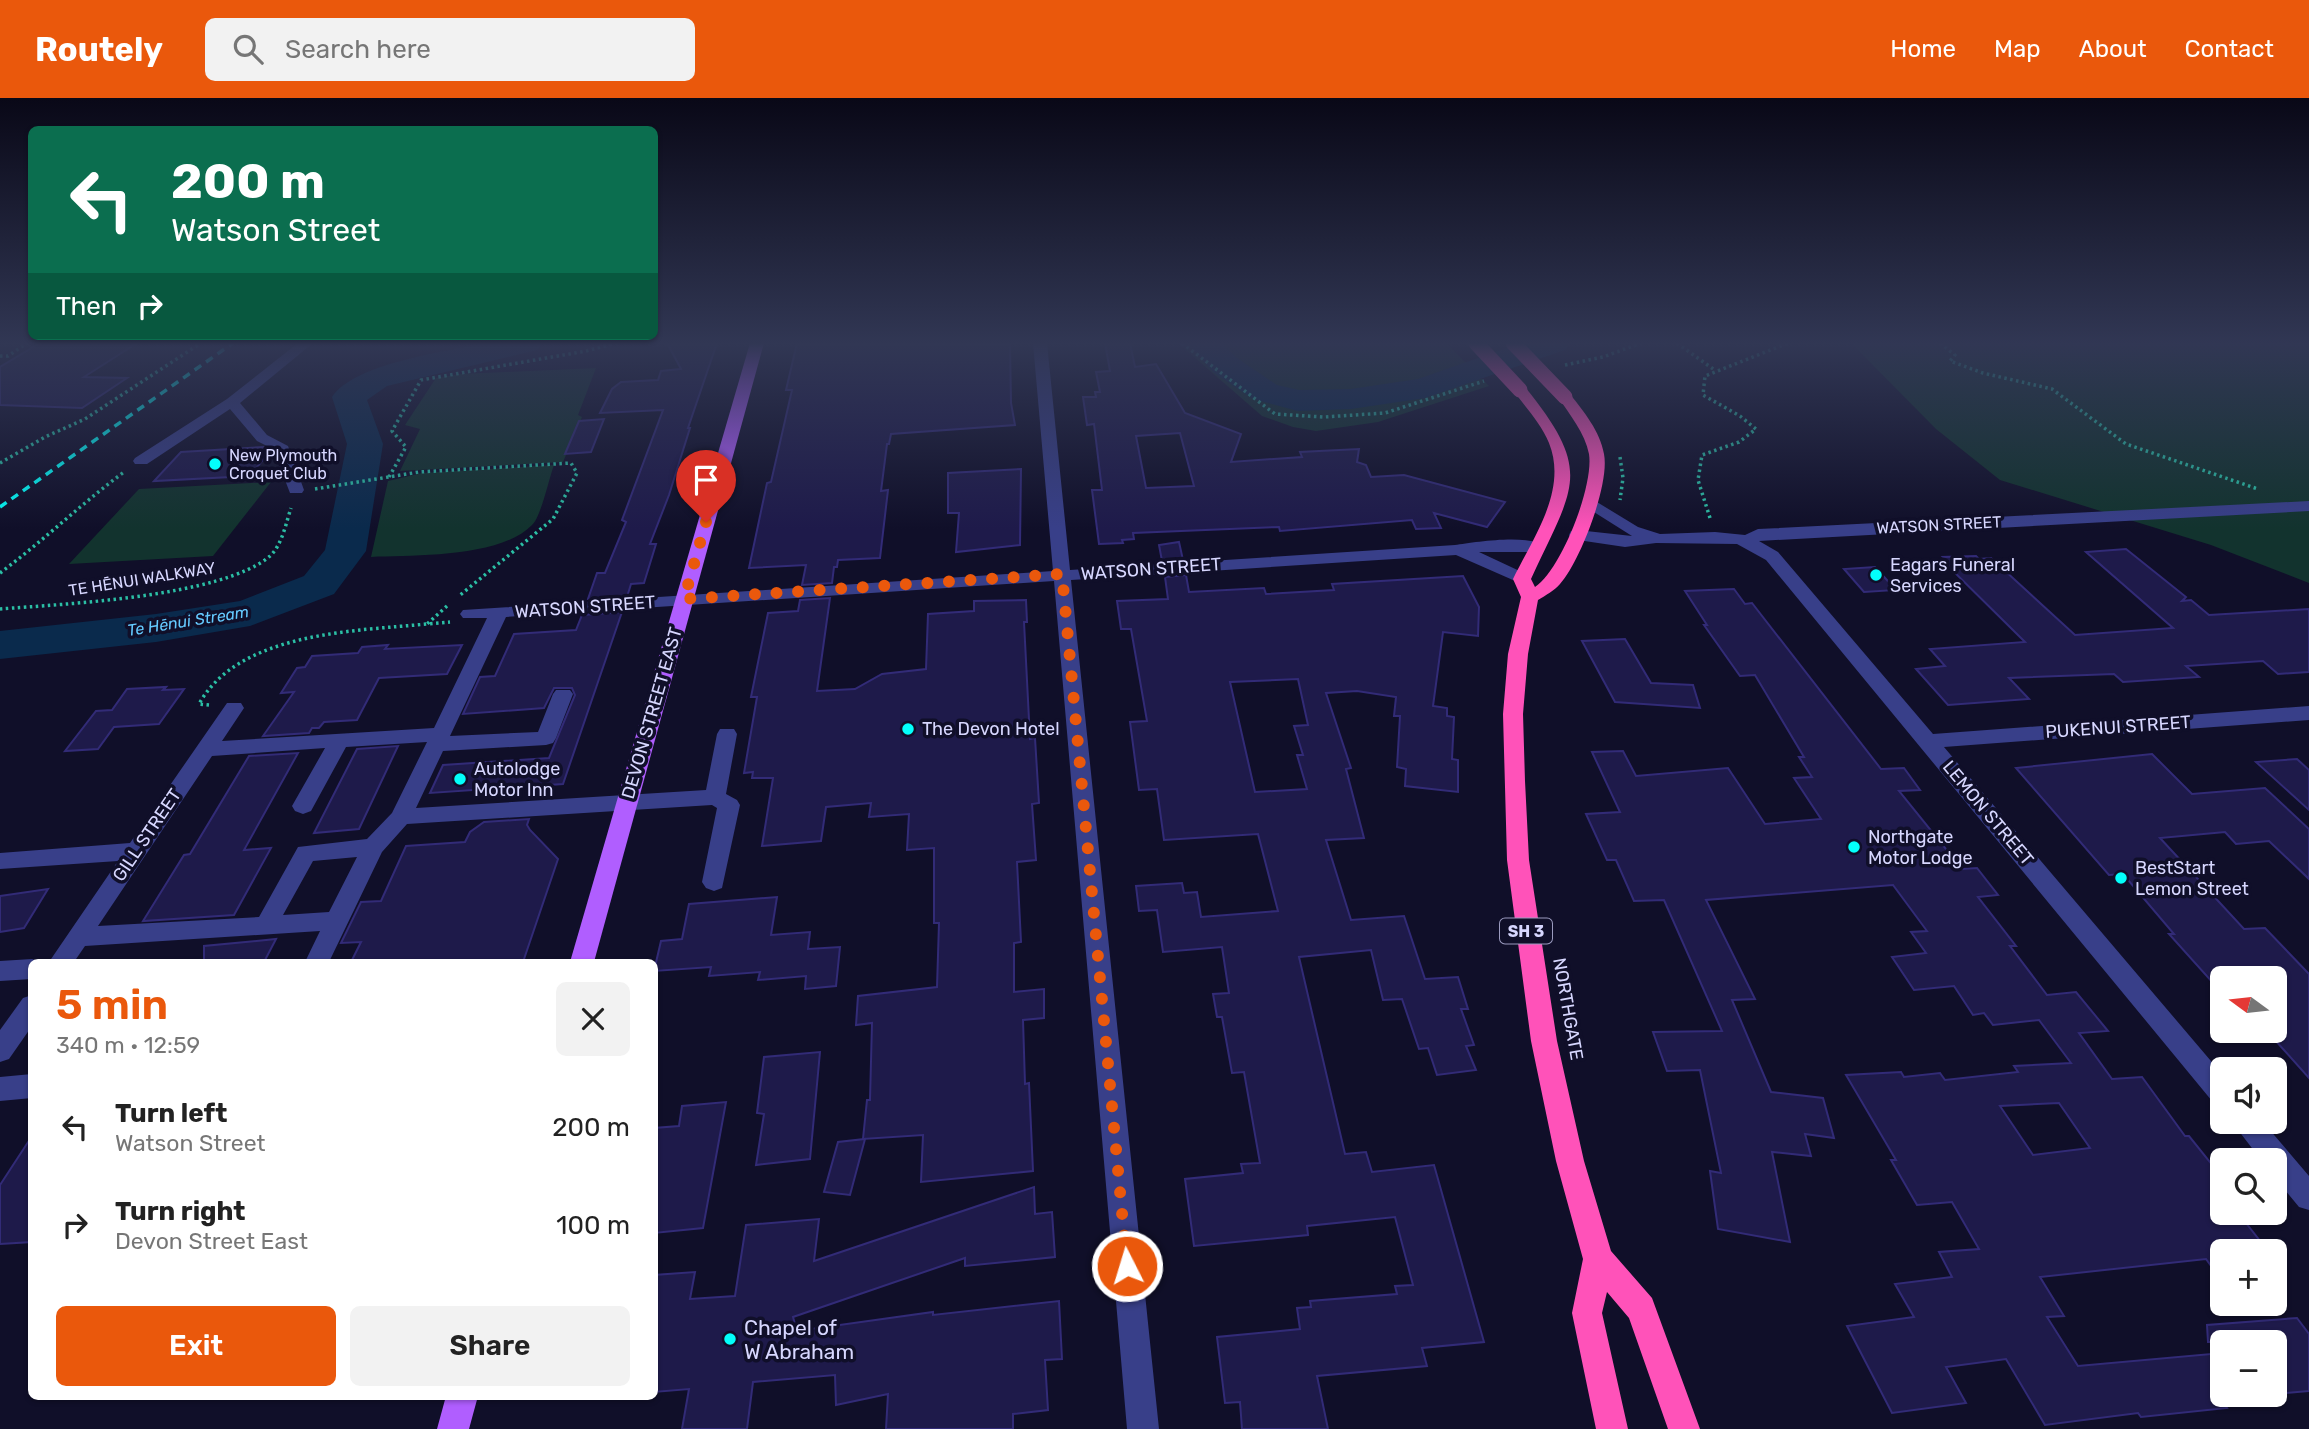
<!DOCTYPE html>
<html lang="en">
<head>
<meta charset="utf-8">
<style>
  :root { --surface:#fff; --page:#f2f2f2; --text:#222; --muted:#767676; --accent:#ea580c }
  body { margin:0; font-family:Rubik,sans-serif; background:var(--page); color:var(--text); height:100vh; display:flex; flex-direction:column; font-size:26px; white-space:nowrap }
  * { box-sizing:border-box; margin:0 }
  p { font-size:23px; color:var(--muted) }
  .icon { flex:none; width:38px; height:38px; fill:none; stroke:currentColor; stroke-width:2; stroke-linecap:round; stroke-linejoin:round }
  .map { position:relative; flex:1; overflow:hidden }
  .panel { position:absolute; left:28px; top:861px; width:630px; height:441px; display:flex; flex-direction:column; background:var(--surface); border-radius:10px; box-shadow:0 2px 5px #0004 }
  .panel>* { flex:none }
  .top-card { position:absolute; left:28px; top:28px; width:630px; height:214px; border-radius:10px; box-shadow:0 2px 5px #0004; background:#0b6e4f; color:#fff; overflow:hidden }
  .needle { width:46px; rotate:285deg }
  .fabs { position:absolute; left:2210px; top:868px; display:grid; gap:14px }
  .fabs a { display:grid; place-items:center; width:77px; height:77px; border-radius:10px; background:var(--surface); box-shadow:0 2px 5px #0004; font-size:35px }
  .pin { position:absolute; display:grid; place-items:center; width:60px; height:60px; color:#fff; margin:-72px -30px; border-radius:50% 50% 50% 0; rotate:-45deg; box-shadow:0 0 7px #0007 }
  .pin .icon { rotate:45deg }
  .me { position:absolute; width:77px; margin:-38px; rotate:355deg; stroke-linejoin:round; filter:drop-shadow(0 0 5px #0008) }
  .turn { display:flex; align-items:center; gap:24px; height:147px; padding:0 28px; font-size:32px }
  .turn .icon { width:91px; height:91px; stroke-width:2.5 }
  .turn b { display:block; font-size:49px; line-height:60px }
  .then { display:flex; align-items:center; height:66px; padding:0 28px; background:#0003; gap:14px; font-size:26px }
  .round { display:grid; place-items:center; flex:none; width:74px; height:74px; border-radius:10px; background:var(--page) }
  .headline { display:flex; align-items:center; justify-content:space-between; height:119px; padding:0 28px }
  h1 { font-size:42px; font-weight:600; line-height:52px; color:var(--accent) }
  .action { display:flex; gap:14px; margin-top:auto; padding:14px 28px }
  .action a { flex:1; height:80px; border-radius:10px; background:var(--accent); color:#fff; font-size:28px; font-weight:600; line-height:80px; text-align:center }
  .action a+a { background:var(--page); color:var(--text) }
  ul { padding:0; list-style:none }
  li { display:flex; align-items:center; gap:21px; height:98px; padding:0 28px }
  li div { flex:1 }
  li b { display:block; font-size:26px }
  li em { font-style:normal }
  header { display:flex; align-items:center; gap:42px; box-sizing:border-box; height:98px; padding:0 35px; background:var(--accent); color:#fff }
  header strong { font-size:33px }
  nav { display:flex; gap:38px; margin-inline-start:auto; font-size:24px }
  .search { width:490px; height:63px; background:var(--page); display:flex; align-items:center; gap:18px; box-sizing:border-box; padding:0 24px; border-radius:10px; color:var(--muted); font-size:26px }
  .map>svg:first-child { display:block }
  .green { fill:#12332e }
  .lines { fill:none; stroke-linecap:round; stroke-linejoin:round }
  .river { fill:#0a2a4c; fill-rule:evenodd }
  .building { fill:#1e1a4a; stroke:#322b77; stroke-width:2; fill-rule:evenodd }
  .path { stroke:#2bbfa5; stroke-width:3.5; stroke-dasharray:2.5 3.5; stroke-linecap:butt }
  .minor { fill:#383f89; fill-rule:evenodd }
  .major { fill:#b05eff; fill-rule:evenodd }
  .highway { fill:#ff52b9; fill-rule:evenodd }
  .rail { stroke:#03fffb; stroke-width:3.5; stroke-dasharray:8 6; stroke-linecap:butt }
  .highway-bridge { stroke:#ff52b9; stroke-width:15 }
  .route { stroke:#ea580c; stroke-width:12; stroke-dasharray:0 21.6 }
  .poi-dot { fill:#03fffb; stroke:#100f29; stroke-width:2.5 }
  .labels { text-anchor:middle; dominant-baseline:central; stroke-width:7; stroke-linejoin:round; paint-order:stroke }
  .far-poi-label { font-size:16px; fill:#d7d7ff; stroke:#100f29; text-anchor:start }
  .far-street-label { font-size:16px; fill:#d7d7ff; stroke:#100f29 }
  .far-water-label { font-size:16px; font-style:italic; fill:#65caff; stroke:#100f29 }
  .shield { fill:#100f29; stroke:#9b9bbf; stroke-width:2 }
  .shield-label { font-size:16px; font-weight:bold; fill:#d7d7ff }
  .poi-label { font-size:18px; fill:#d7d7ff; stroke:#100f29; text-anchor:start }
  .street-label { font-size:18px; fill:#d7d7ff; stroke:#100f29 }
  .near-poi-label { font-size:21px; fill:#d7d7ff; stroke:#100f29; text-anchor:start }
</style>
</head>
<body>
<header>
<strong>Routely</strong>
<div class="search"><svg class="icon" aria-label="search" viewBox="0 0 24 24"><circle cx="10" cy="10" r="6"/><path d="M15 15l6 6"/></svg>Search here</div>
<nav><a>Home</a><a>Map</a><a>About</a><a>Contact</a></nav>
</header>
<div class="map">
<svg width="2309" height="1331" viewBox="0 0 2309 1331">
  <rect width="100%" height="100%" fill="#100f29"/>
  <!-- green -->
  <g class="green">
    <polygon points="1178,245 1446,245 1489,288 1378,324 1316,333 1293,329 1262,318"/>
    <polygon points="1851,245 2309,245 2309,485 2211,447 2000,382 1936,331"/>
    <polygon points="596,270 578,317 582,319 563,364 400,373 420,331 405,327 436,280 461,276"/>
    <path d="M554,367C549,380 541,419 532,427C500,460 415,457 371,459L388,383L422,375Z"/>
    <polygon points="271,384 213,458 69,466 139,391"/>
  </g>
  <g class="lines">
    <!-- river -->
    <g class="river">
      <path d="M485,245H542L537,252L387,288L367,302L383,346L366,453L334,496L250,528L156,544L0,561V533L156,516L240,503L304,478L325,452L347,346L332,299C355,265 445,254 485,245Z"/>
      <polygon points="1187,245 1221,245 1237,260 1277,287 1299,292 1351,291 1418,281 1521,245 1570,245 1565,252 1425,300 1351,311 1298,313 1253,301 1213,274"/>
    </g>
  </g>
  <!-- building -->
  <g class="building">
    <polygon points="40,245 137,245 84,279 127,280 82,310 0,307 0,269"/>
    <polygon points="667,245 717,245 688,330 690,330 669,397 650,446 656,446 644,485 631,486 627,499 588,501 597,475 605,475 626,424 622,422 663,312 600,315 612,291 621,284 658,282 661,273 681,271"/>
    <polygon points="797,245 1010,246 1011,305 1015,327 891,336 889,346 887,346 881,393 888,392 880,460 838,462 837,469 834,469 832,485 802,487 806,467 749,470 767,385 771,384 792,292 786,292"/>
    <path d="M1105,245H1130L1135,269L1156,266L1185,315L1241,336L1231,364L1302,359L1300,354L1359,351L1357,364L1366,367L1371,379L1404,377L1505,404L1487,429L1434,415L1441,430L1416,431L1412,422L1280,433L1279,429L1133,435L1134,441L1122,442L1123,445L1099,446L1092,392H1102L1094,326L1087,327L1083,299H1096L1095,294H1100L1096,274L1110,273ZM1180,335L1194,388L1146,390L1136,338Z"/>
    <polygon points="604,321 591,354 565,356 579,323"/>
    <polygon points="264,349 270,353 250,378 154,383 181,354"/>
    <polygon points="1021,371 1020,447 956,454 959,415 948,415 948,375"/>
    <polygon points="1179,444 1183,462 1162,463 1159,447"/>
    <polygon points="2126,451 2186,499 2182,503 2191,502 2209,517 2309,511 2309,574 2278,576 2263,563 2186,568 2199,579 2123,584 2114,576 2009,580 2029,601 1948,607 1916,571 1945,568 1930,551 2025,544 1945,465 1948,464 1943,459 1976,458 1979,461 1991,460 2075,537 2173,530 2086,454"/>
    <polygon points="1875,469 1896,492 1864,494 1844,471"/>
    <path d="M1186,477L1189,494L1264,490L1266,496L1334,492L1332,486L1463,478L1479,509L1478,538L1443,534L1433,608L1447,610V618L1454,619L1452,661L1458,662V694L1405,688L1406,671L1397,669L1400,618H1394L1396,599L1357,593L1326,595L1351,670L1346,671L1364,740L1326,742L1351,822L1404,818L1425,881L1458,879L1468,911H1461L1474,947L1466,948L1476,972L1437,977L1428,950L1419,951L1402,901L1383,902L1371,852L1299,859L1345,1056L1366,1054L1372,1074L1434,1067L1484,1244L1422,1250L1427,1268L1317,1278L1328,1331H1242L1240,1304L1225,1305L1217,1239L1300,1231L1297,1210L1311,1209L1310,1203L1397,1196L1395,1188L1413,1187L1395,1119L1307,1128L1308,1137L1194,1148L1185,1081L1243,1075L1241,1066L1260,1065L1244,974L1232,975L1222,919H1217L1213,896L1229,895L1222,849L1163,854L1157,812L1139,813L1136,788L1182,785L1184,795L1197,794L1201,819L1278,813L1258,736L1164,742L1157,691L1139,692L1130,624L1147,623L1131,531H1121L1117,503L1168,501L1165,479ZM1298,581L1308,627L1294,628L1303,657H1297L1307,691L1255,694L1230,584Z"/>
    <path d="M1734,491L1745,506L1752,505L1881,671L1904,670L1920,692L1899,693L1962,771L1977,770L1998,797L1978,799L2016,848H2010L2047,897L2076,894L2108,933L2079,935L2112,981L2142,979L2185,1038H2189L2222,1079V1115H2238L2268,1153H2222V1183L2206,1161L2040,1179L2064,1218L2047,1219L2078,1268L2222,1255L2221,1302L2227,1310L2141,1319L2138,1315L2045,1327L2006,1261L1946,1269L1966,1305L1892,1315L1847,1228L1914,1219L1895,1186L1952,1179L1939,1154L1979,1151L1952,1104L1917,1107L1891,1062H1896L1846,977L1901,974L1904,979L1940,975L1945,982L2018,974L2014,968L2071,965L2039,922L1993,927L1984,915L1973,917L1954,888L1914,892L1892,859L1926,855L1911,834L1927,833L1893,787L1706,802L1755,901L1732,902L1771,994L1823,1000L1834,1040L1805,1036L1811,1058L1772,1054L1790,1144L1718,1131L1710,1073L1721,1075L1700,972L1667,973L1653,934L1722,933L1664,802L1634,803L1616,762H1607L1586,716L1620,714L1592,654L1623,653L1636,678L1728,670L1765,726L1821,721L1794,680L1812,679L1799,659H1804L1755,577L1740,578L1704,527H1707L1685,493ZM2059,1005L2090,1050L2033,1057L2000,1008Z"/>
    <polygon points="830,500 817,593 855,591 882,576 926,571 928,516 974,513 974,503 1026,502 1027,524 1024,524 1030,641 1035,640 1039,705 1032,706 1036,762 1017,764 1021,844 1014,845 1014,894 1044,891 1044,920 1023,922 1025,986 1029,985 1033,1073 921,1084 923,1037 863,1041 867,1002 870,1002 872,925 856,927 858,898 937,889 939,825 934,825 934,750 907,752 909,716 869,719 871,705 826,709 821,743 762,748 773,680 752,680 753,674 744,675 757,599 751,599 768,515 798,513 800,502"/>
    <polygon points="622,514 563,686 430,695 443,667 549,660 575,597 572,590 554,590 544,610 463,616 480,579 495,578 514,536 576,532 582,517"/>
    <polygon points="1625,541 1651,585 1693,587 1700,610 1615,604 1582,543"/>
    <polygon points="388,547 385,551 462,547 447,576 379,580 357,622 324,624 319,630 312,630 309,635 263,638 294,594 281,595 297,570 305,569 312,558 358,555 362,549"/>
    <polygon points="166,589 163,592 184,591 159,626 114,629 98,651 65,653 96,613 112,612 127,591"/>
    <polygon points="398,648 359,731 314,735 357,651"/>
    <polygon points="298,655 244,752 271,750 234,817 143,823 184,757 190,756 249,658"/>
    <polygon points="2152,656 2192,696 2265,690 2309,731 2309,781 2269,743 2236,746 2225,734 2160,740 2244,831 2265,830 2309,876 2309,980 2275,942 2275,873 2222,876 2222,895 2169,836 2174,836 2123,776 2109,777 2016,670"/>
    <polygon points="2297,661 2309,672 2309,712 2256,664"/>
    <polygon points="529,721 527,727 530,732 558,761 523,864 351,864 361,844 341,845 361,804 381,803 406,748 465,744 470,734 484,724"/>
    <polygon points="48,791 24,830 0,834 0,798"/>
    <polygon points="777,799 771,837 810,834 808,851 840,849 836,888 805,891 806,878 758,882 760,874 709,878 711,869 654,873 661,843 682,841 689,806"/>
    <polygon points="276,841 264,864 204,864 204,848"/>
    <polygon points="820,954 810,1061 756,1067 764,1016 757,1015 764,959"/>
    <polygon points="726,1004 703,1130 654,1135 654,1030 679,1028 682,1008"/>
    <polygon points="32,1038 32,1144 0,1146 0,1087"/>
    <polygon points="865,1041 850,1097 824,1094 838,1044"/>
    <polygon points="1034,1089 1035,1116 1052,1114 1055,1159 965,1168 965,1160 793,1219 797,1233 933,1214 933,1217 1059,1203 1062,1261 1045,1262 1048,1312 1013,1316 1013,1331 886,1331 888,1296 836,1307 835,1277 753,1284 747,1331 682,1331 689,1291 654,1294 654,1177 695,1174 690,1201 735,1198 746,1127 819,1121 814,1163"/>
    <polygon points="2297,1220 2309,1236 2309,1293 2275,1296 2275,1244 2208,1244 2207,1227"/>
  </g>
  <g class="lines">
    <!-- path -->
    <g class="path">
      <polyline points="1182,245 1275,316 1324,319 1385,315 1484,283"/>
      <polyline points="1677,245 1716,273"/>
      <polyline points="1940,245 1955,257 1950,263 1983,275 2052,291 2126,346 2258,391"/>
      <polyline points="0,258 8,258 27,245"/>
      <polyline points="1565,267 1603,259 1641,245"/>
      <polyline points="1620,359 1623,380 1620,402"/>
      <polyline points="0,365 45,339 85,321 201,245"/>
      <polyline points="389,379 406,349 392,333 421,282 586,253 616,245"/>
      <polyline points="315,391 419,374 571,365 577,375 553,421 459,498"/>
      <polyline points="1710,420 1698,382 1702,357 1739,344 1756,331 1740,318 1703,297 1705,278 1788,245"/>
      <path d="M0,475C43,443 81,406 124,374"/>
      <polyline points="447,508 427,526 450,524"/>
      <path d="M0,511C64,506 222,499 270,458C282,447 286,425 291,410"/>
      <path d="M209,607L199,606C239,534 355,533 427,526"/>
    </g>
    <!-- minor -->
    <g class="minor">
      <polygon points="298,245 313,245 240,305 267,337 288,348 304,392 302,395 290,395 273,351 257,343 230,311 147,366 135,366 133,363 135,360 227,301"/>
      <path d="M1033,245H1047L1070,472L1455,447C1474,444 1531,435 1545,449L1536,454H1479L1528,477L1531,481L1528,485L1522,486L1456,457L1071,482L1159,1331H1127L1054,483L506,519L450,638L538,634L553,596L556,592H570L573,596L556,640L553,645L546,647L443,653L416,710L706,692L717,636L720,631H734L737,636L726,696L737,702L740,707L722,790L714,793L706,790L702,784L717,710L712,707L407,726L382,754L329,864H305L320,833L85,848L74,864H49L118,763L0,771V755L130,745L227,605H241L244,610L222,643L434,630L487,520H463L460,516L463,512L1053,473ZM427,644L392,715L367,741L298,749L259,819L98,828L212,658L325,650L292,708L295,713L303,716L311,713L346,649ZM357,759L329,814L283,817L313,763Z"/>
      <polygon points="1592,401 1638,429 1660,436 1715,434 1745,437 1758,431 2309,403 2309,413 1759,443 1778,454 1933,636 2309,608 2309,622 1944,649 2222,976 2222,1007 2212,1003 1766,462 1737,446 1656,445 1625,449 1571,441 1569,437 1571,433 1577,432 1632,438 1586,409 1584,406 1586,403"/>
      <polygon points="32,861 41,864 32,864 32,881 0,883 0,863"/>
      <polygon points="32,897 32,928 9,961 0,964 0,932 23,900"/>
      <polygon points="32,976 32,1000 0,1003 0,979"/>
      <polygon points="2232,1024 2263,1024 2309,1078 2309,1112 2299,1109 2275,1080 2275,1062 2261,1062"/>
    </g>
    <!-- major -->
    <g class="major">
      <polygon points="750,245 764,245 594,864 570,864"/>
      <polygon points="446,1298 478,1298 469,1331 437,1331"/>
    </g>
    <!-- highway -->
    <path class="highway" d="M1520,288L1525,289C1595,375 1573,389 1531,481L1535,489C1561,472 1594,388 1589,356C1585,335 1570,317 1558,299L1560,296H1570C1584,314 1600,333 1604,356C1610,386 1580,464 1560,486C1554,493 1546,497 1538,502L1528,556L1523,616L1525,683L1529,762L1557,943L1584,1063L1611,1153L1652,1200L1700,1331H1668L1629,1220L1607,1194L1602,1215L1628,1331H1596L1572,1215L1583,1161L1556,1063L1531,943L1507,762L1503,616L1508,556L1521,499L1513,481C1533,440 1568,392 1549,345C1541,325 1525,309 1513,292Z"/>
    <!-- rail -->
    <polyline class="rail" points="0,409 233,245"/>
    <!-- highway-bridge -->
    <g class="highway-bridge">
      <polyline points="1476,245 1520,292"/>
      <polyline points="1513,245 1565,299"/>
    </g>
  </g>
  <!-- sky -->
  <linearGradient id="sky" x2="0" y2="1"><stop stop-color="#090817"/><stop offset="0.57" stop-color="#313754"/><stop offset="1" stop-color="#313754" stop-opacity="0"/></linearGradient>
  <rect width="2309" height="431" fill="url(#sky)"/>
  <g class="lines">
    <!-- route -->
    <polyline class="route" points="706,424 684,501 1062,476 1127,1168"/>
  </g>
  <!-- markers -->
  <g class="poi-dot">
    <circle cx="215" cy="366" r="7"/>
    <circle cx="1876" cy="477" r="7"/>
    <circle cx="908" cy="631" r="7"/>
    <circle cx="460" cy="681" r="7"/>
    <circle cx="1854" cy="749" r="7"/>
    <circle cx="2121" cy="780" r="7"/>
    <circle cx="730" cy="1241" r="7"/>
  </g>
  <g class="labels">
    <!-- far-poi labels -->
    <g class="far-poi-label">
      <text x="229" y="357">New Plymouth<tspan x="229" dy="18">Croquet Club</tspan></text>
    </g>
    <!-- far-street labels -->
    <g class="far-street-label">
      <text transform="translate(1939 427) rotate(-3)">WATSON STREET</text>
      <text transform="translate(142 481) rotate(-9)">TE HĒNUI WALKWAY</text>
    </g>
    <!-- far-water labels -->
    <g class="far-water-label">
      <text transform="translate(188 523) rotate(-9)">Te Hēnui Stream</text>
    </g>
    <!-- shield labels -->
    <rect class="shield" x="1500" y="820.5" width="52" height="25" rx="5"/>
    <g class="shield-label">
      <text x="1526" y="833">SH 3</text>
    </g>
    <!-- poi labels -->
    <g class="poi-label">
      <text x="1890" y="467">Eagars Funeral<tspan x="1890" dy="21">Services</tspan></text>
      <text x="922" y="631">The Devon Hotel</text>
      <text x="474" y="671">Autolodge<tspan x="474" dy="21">Motor Inn</tspan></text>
      <text x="1868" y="739">Northgate<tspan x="1868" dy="21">Motor Lodge</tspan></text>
      <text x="2135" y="770">BestStart<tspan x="2135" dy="21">Lemon Street</tspan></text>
    </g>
    <!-- street labels -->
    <g class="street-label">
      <text transform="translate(1151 471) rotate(-4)">WATSON STREET</text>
      <text transform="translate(585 509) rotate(-4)">WATSON STREET</text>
      <text transform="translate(652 615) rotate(-74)">DEVON STREET EAST</text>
      <text transform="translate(2118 629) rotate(-4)">PUKENUI STREET</text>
      <text transform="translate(1988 715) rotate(50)">LEMON STREET</text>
      <text transform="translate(147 737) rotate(-56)">GILL STREET</text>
      <text transform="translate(1568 911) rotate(80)">NORTHGATE</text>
    </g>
    <!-- near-poi labels -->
    <g class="near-poi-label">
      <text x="744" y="1229">Chapel of<tspan x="744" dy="24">W Abraham</tspan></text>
    </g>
  </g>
</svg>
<div class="fabs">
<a><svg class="needle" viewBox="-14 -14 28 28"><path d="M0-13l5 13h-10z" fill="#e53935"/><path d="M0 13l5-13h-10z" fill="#767676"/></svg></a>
<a><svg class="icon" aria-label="sound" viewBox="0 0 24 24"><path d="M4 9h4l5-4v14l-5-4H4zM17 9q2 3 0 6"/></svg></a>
<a><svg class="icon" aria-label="search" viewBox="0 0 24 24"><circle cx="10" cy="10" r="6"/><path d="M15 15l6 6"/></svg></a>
<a>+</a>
<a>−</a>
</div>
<div class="pin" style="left:706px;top:424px;background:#d93025"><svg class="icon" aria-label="arrive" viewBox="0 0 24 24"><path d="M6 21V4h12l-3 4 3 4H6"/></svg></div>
<svg class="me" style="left:1127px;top:1168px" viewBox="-20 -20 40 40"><circle r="17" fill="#ea580c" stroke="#fff" stroke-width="3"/><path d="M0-11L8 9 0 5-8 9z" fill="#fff"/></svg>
<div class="top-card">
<div class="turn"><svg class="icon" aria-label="left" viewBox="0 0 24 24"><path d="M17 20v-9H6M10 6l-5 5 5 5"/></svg><div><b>200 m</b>Watson Street</div></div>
<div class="then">Then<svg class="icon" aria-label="right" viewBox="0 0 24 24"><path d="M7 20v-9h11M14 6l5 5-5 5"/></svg></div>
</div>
<section class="panel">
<div class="headline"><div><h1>5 min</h1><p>340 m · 12:59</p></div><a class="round"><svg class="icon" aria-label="close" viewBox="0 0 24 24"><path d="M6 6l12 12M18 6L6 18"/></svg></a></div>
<ul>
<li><svg class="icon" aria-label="left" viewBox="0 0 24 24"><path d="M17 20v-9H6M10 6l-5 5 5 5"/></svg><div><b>Turn left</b><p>Watson Street</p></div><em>200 m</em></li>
<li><svg class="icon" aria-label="right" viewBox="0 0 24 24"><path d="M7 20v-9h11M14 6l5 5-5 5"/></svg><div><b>Turn right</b><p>Devon Street East</p></div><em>100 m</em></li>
</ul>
<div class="action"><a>Exit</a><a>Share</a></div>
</section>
</div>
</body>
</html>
